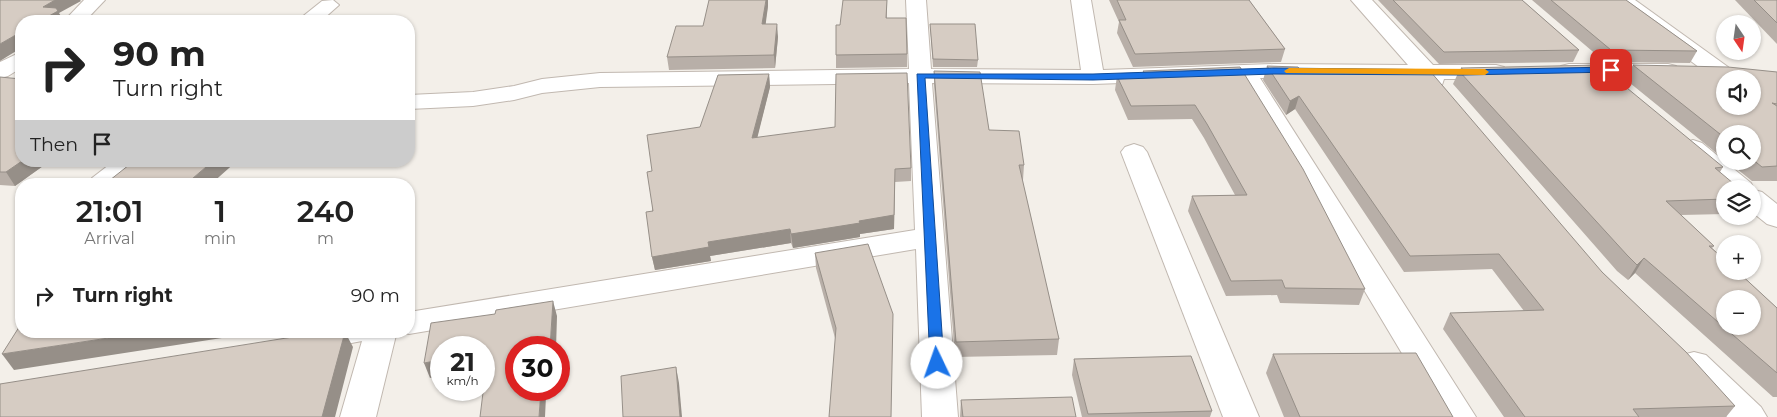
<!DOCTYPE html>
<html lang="en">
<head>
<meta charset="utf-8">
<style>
  :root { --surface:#fff; --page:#f6f6f6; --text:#222; --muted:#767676 }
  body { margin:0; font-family:Montserrat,sans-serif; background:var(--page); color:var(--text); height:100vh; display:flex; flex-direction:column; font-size:19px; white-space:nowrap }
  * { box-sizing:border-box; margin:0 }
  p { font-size:16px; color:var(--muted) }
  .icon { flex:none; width:28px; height:28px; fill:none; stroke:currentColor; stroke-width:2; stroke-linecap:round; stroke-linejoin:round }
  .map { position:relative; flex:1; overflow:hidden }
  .drawer { position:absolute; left:15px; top:178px; width:400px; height:160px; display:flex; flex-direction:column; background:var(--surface); border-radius:20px; box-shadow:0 1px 4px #0004 }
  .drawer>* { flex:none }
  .top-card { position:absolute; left:15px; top:15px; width:400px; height:152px; border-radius:20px; box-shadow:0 1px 4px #0004; background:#fff; color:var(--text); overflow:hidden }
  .needle { width:32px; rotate:167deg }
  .fabs { position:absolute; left:1716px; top:15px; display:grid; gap:10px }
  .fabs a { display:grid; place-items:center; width:45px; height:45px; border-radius:50%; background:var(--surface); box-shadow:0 1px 4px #0004; font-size:25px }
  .speed { position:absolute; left:430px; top:336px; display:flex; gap:10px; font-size:25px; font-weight:700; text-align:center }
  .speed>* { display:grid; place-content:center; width:65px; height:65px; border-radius:50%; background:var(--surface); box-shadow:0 1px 4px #0004; line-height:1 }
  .speed small { font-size:12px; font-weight:400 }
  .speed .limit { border:8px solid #d22; background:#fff; color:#111 }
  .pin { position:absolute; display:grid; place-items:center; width:42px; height:42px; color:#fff; margin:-21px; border-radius:10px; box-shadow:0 2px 8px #0006 }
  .me { position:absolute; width:55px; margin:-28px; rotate:357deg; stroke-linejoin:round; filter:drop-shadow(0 0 4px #0008) }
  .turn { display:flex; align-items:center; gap:18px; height:105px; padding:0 15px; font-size:22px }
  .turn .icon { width:65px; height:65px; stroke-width:2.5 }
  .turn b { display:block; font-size:35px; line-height:42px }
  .then { display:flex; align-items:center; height:48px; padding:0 15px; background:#0003; gap:10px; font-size:19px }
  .eta { display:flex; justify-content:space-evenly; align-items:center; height:85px; text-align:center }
  .eta b { font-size:30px; font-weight:600; line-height:35px }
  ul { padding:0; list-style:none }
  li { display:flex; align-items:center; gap:15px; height:65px; padding:0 15px }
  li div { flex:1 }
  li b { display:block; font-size:19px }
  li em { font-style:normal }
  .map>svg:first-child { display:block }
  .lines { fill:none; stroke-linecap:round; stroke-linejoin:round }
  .minor-casing { stroke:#c1b8b0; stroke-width:2 }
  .minor { fill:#fff; fill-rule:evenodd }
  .wall { fill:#b8afa8 }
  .shaded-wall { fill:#968f88 }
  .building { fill:#d6ccc3; stroke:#968f88; fill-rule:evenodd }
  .route { fill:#1a73e8; stroke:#114b97 }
  .slow { fill:#f59e0b }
</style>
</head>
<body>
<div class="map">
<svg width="1777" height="417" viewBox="0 0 1777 417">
  <rect width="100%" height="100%" fill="#f3efe9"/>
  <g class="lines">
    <defs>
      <g id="minor">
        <polygon points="84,0 105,0 85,21 64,21"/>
        <path d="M906,0H926L931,69L1081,70L1071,0H1091L1103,70L1274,64L1408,65L1351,0H1372L1433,65H1496L1504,67L1507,72L1504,77L1496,79H1444L1442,85C1432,87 1427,86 1420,78H1260L1476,417H1440L1238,79L1093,84L932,83L958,417H922L916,249L409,334L399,331H409V312L915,230L909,83L600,87L542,93L514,100L473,106L409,109V95L473,92L514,86L542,79L600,73L909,69Z"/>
        <polygon points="1612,0 1635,0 1728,67 1731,72 1728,77 1720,79 1712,77 1615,4"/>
        <polygon points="322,1 333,0 339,5 321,21 299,21 302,17"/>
        <polygon points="21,52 21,68 8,76 0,78 0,62"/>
        <polygon points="1569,64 1668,64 1676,66 1679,71 1676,76 1668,78 1569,78 1561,76 1558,71 1561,66"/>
        <polygon points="1693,140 1702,143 1751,183 1754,190 1762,192 1777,204 1777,227 1767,224 1752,212 1752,189 1726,189 1684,153 1680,148 1684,143"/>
        <polygon points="1134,144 1143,147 1147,152 1259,417 1223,417 1121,152 1125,147"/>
        <polygon points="114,161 144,161 140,166 118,184 88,184 92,178"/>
        <polygon points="297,331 397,331 376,417 340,417 362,341 309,351 298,347 293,339"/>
        <polygon points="1694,352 1706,355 1761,407 1767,417 1727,417 1682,373 1677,364 1682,355"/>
      </g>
    </defs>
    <!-- minor casing -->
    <use href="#minor" class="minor-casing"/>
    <!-- minor -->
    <use href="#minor" class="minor"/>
  </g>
  <!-- wall -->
  <g class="wall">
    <polygon points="887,0 887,18 907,54 907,67 836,68 836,55 840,25"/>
    <polygon points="1109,0 1249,0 1285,49 1281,62 1133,67 1117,33 1119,22"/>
    <polygon points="1378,0 1522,0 1579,50 1573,62 1439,64"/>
    <polygon points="1532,0 1626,0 1697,51 1690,63 1605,62"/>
    <polygon points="1735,0 1777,0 1777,44"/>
    <polygon points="768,6 765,24 778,37 775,68 669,70 667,57 703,26"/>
    <polygon points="930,24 978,60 977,67 933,67"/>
    <polygon points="1633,65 1777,72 1777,181 1752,181 1727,161 1752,161 1752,134 1725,134 1725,160 1625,79"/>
    <polygon points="1267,66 1303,73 1602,272 1735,406 1726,417 1504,417 1443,329 1450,313 1524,311 1492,269 1404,272 1295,109 1286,115 1263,80"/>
    <polygon points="1240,67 1365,289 1359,305 1280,303 1277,295 1226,296 1188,211 1192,196 1235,195 1204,138 1192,119 1128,120 1115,90 1117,76 1143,75 1143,71"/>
    <polygon points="1461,68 1723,167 1720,172 1725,189 1725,214 1681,215 1714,246 1712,248 1777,308 1777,397 1773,397 1635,273 1628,280 1617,271 1453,84 1459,71 1460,70"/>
    <polygon points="934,71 989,130 1024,165 1023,180 1022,180 1059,339 1057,355 955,357 934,85"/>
    <polygon points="769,74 770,87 757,137 911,168 911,181 895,182 894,229 860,234 860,237 793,248 791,243 710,256 711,261 655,270 652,257 652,171 700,127"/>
    <polygon points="0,77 21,161 50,161 15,186 0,185"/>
    <polygon points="815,253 891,417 835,338 816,268"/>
    <polygon points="1273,354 1453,417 1284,417 1266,373"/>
    <polygon points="1074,359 1212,411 1210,417 1082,417 1072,375"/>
    <polygon points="961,400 1076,417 960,417"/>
  </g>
  <!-- shaded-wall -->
  <g class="shaded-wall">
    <polygon points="55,0 80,0 81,1 59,13 64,21 40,21 43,7"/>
    <polygon points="766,0 768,0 768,6 764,37 762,24"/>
    <polygon points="777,24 778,37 775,68 774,55"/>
    <polygon points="21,32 21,48 0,61 0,44"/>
    <polygon points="769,74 770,87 754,151 752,138"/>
    <polygon points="1299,96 1295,109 1286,115 1290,101"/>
    <polygon points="22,161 50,161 15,186 6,172"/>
    <polygon points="213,161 237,161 211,184 186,184"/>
    <polygon points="895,169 894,229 860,234 860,237 793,248 791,234"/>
    <polygon points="790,229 791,243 710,256 711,261 655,270 652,257 708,242"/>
    <polygon points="1644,258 1635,273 1628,280 1637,265"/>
    <polygon points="553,301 557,316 556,348 550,348"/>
    <polygon points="155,331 267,331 14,370 2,354"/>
    <polygon points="334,331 341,346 345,332 353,347 335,417 322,417"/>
    <polygon points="488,352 493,367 484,368 484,353"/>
    <polygon points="441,360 441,376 430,378 424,363"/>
    <polygon points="676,367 679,383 682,417 680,417"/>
    <polygon points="541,390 554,390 553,394 546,396 545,417 539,417"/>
  </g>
  <!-- building -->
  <g class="building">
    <polygon points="0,0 55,0 43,7 56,8 58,11 40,21 21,21 21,32 0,44"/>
    <polygon points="709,0 766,0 762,24 777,24 774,55 667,57 676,26 703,26"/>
    <polygon points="843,0 887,0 886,18 906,18 907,54 836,55 836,25 840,25"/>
    <polygon points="1117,0 1249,0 1285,49 1135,54 1119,20 1126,20"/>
    <polygon points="1393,0 1522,0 1579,50 1444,52"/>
    <polygon points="1551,0 1626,0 1697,51 1611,50"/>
    <polygon points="1754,0 1777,0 1777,23"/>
    <polygon points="930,24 975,24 978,60 933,59"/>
    <path d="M1599,65L1723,167L1715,168L1740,189H1725V199L1666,201L1714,246H1709L1725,260V271H1737L1777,308V373L1644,258L1637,265L1627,255L1459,71L1464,70L1461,68ZM1725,299H1752V326H1725Z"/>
    <path d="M1633,65L1728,67L1777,72V104L1772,103L1777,106V166L1762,167L1752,159V134H1725V138ZM1725,79H1752V106H1725Z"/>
    <polygon points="1267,66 1298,67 1303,73 1430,71 1602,272 1686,352 1735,406 1633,409 1639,417 1525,417 1450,313 1544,310 1499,254 1410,256 1299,96 1290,101"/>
    <polygon points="1240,67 1303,169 1365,289 1285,288 1282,280 1231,281 1192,196 1247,195 1207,124 1195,105 1131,106 1117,76 1146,75 1143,71"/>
    <polygon points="934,71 980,72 989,130 1019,131 1024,165 1019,165 1059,339 956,342"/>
    <polygon points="907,73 911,168 895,169 894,215 859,221 860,223 791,234 790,229 708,242 709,247 652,257 646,212 653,211 647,172 652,171 647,135 700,127 718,75 769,74 752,138 835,127 836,74"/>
    <polygon points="0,77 21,79 21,161 22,161 6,172 0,172"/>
    <polygon points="134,161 213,161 186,184 105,184"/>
    <polygon points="868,244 893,314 891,417 829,417 836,328 815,253"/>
    <polygon points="553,301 550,348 516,348 516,390 541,390 539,417 480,417 488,352 484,353 484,348 441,348 441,360 424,363 431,323 495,314 496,310"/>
    <polygon points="21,324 21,331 155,331 2,354"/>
    <polygon points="330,331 334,331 333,334 345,332 322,417 0,417 0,384"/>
    <polygon points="1416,353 1453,417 1300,417 1273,354"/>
    <polygon points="1191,356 1212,411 1088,414 1074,359"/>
    <polygon points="676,367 680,417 623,417 621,376"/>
    <polygon points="1072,397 1076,417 963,417 961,400"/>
  </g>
  <!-- route -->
  <polygon class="route" points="1611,67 1615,70 1614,72 1463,75 1274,74 1093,80 925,78 944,363 942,367 932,367 930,363 917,74 1093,74 1274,68 1463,70"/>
  <!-- slow -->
  <polygon class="slow" points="1289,68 1485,69 1489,72 1485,75 1286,73 1284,71"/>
</svg>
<div class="fabs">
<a><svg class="needle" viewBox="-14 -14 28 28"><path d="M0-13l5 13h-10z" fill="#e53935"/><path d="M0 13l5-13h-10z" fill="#767676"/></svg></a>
<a><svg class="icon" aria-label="sound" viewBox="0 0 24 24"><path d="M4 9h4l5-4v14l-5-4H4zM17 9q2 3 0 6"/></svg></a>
<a><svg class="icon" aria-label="search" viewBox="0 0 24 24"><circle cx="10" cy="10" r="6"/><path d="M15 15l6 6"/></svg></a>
<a><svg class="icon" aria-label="layers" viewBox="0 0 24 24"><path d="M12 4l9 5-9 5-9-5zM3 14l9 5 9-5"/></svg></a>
<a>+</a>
<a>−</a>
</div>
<div class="speed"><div>21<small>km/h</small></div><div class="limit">30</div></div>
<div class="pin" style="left:1611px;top:70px;background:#d93025"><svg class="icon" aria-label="arrive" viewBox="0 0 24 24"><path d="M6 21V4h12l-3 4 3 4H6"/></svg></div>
<svg class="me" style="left:937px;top:363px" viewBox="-20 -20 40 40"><circle r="19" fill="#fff"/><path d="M0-13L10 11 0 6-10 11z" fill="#1a73e8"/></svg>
<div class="top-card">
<div class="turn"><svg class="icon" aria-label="right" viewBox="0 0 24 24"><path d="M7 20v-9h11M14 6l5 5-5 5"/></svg><div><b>90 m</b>Turn right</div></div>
<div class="then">Then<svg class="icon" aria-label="arrive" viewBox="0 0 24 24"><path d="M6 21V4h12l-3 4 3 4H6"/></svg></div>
</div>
<section class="drawer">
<div class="eta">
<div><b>21:01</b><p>Arrival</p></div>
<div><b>1</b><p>min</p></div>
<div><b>240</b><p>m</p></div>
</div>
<ul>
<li><svg class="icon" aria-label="right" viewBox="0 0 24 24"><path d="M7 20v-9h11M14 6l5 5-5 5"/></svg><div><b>Turn right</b></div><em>90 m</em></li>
</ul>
</section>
</div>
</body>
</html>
